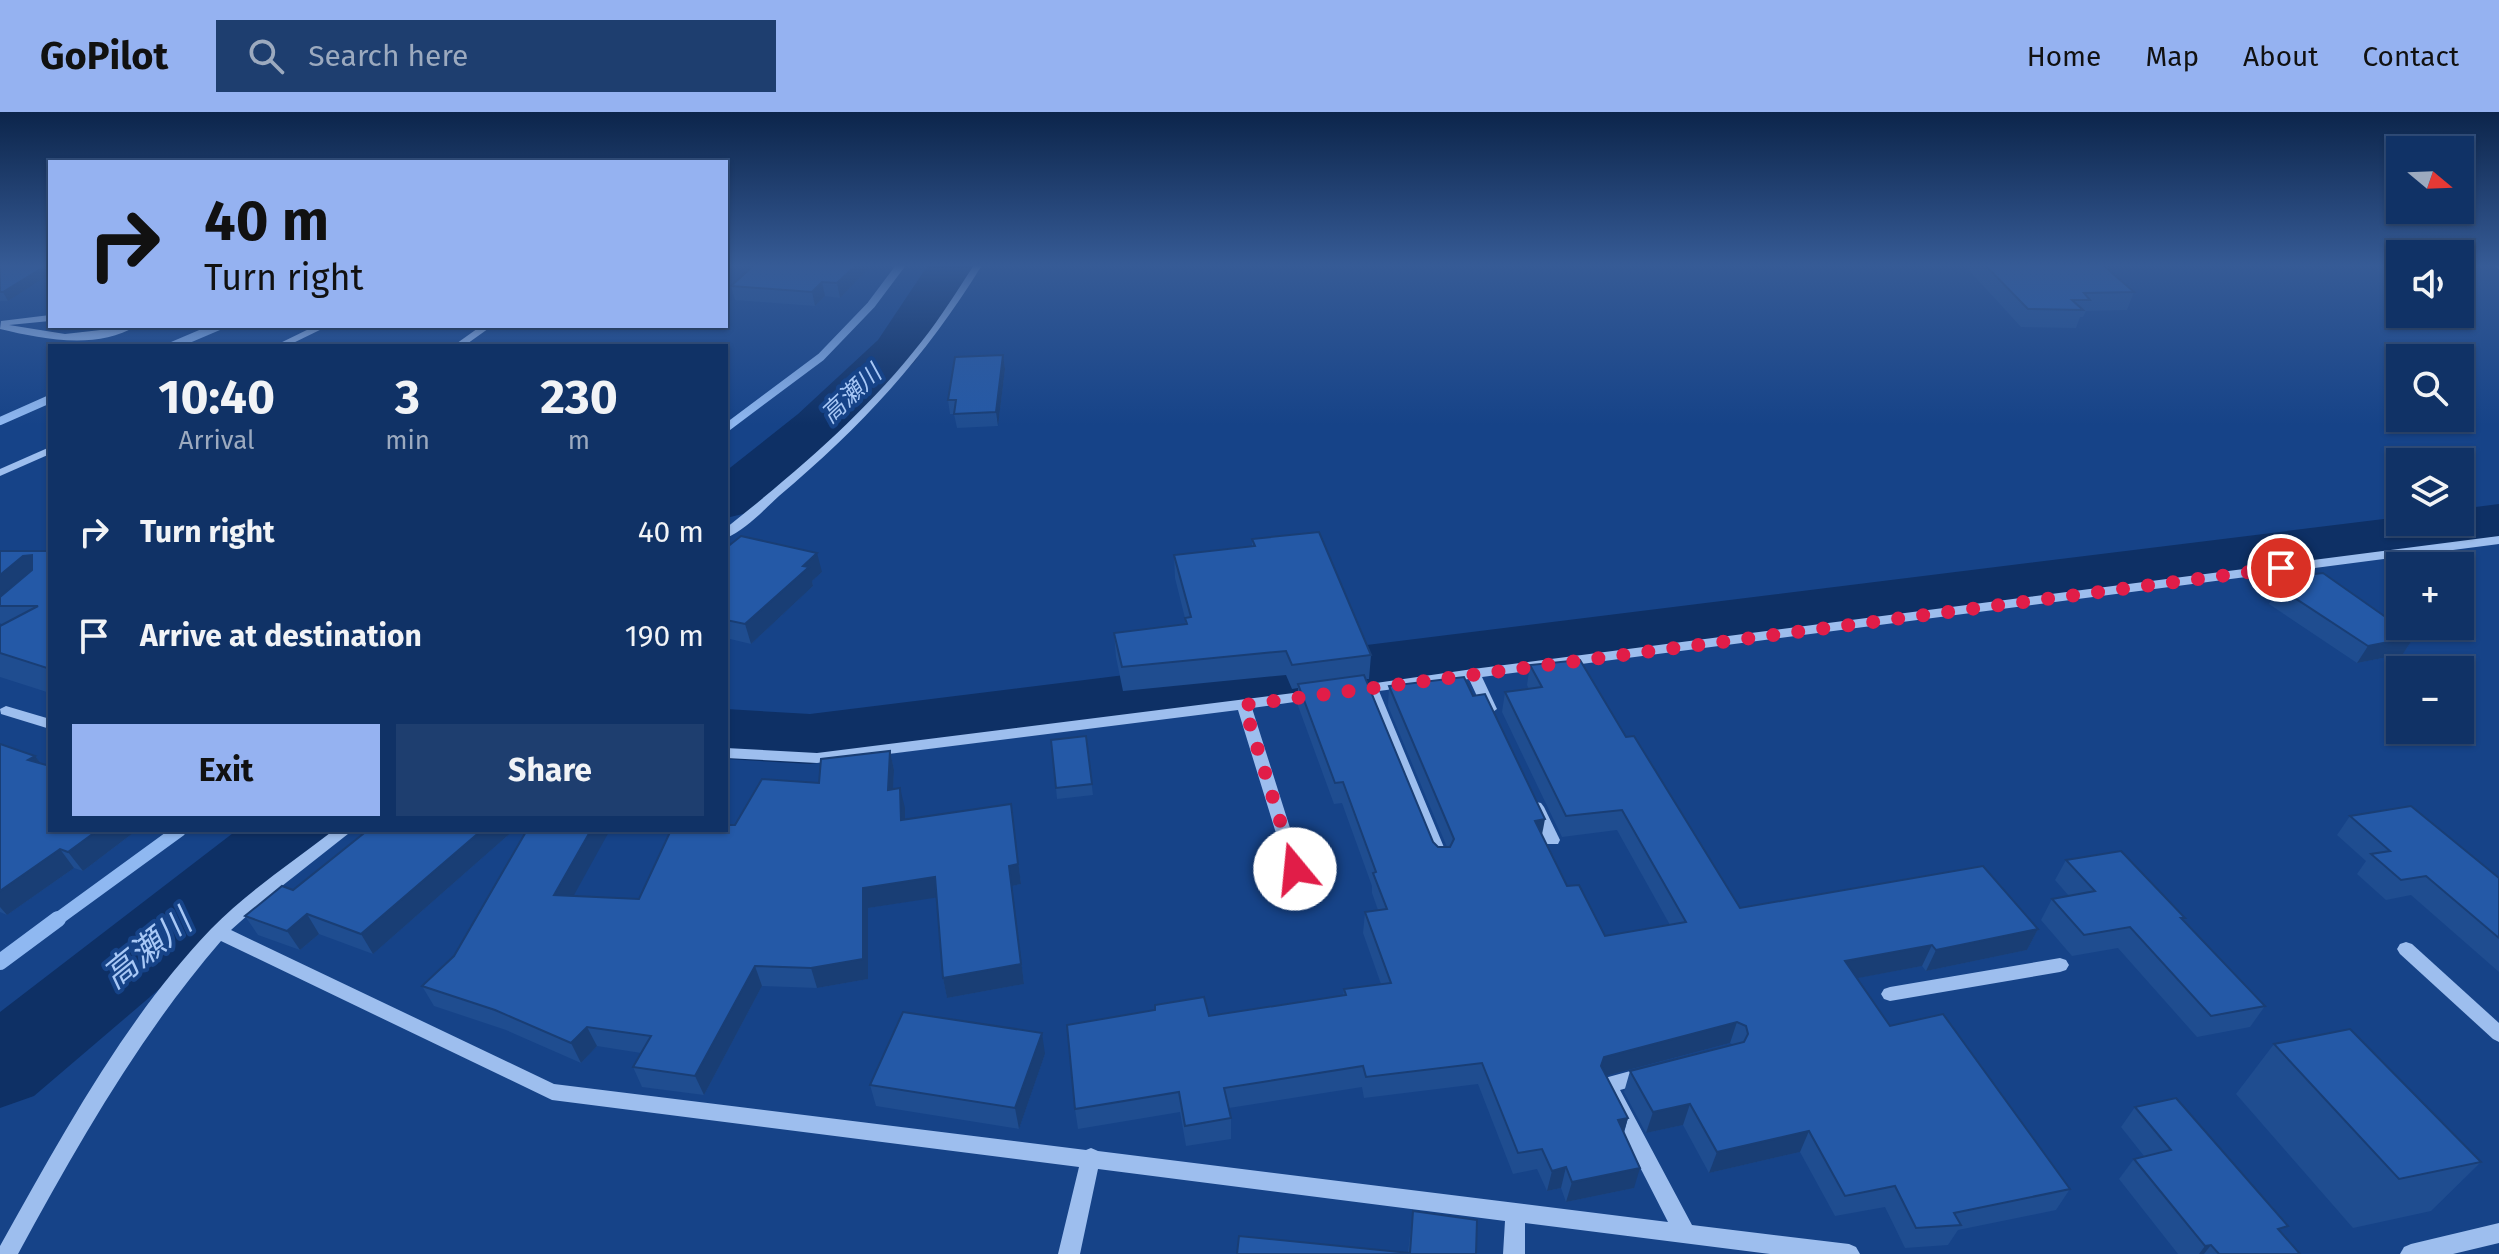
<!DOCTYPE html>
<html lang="en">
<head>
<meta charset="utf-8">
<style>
  :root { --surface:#103266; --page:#1e3e6f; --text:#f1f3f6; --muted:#9caabf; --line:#304d7a; --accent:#95b2f1 }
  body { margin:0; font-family:"Fira Sans","Noto Sans JP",sans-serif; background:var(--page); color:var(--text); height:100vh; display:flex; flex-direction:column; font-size:30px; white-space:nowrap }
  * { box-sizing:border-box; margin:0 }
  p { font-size:26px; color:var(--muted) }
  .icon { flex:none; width:44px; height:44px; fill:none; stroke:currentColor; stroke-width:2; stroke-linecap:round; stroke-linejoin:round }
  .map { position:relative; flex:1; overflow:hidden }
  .panel { position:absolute; left:48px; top:232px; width:680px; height:488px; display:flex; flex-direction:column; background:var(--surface); border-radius:0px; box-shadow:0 2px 6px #0004,0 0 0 2px var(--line) }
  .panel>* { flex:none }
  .hud { position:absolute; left:48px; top:48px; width:680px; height:168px; border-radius:0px; box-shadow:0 2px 6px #0004,0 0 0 2px var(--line); background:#95b2f1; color:#111; overflow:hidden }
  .needle { width:52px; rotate:109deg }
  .buttons { position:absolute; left:2386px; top:24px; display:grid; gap:16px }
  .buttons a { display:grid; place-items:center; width:88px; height:88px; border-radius:0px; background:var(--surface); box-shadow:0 2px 6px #0004,0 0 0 2px var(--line); font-size:40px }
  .pin { position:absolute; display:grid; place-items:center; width:68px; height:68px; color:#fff; margin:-34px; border:4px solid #fff; border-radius:50%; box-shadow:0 2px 8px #0007 }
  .me { position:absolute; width:88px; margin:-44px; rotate:343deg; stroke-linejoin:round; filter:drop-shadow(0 0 6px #0008) }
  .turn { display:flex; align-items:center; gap:28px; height:168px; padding:0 24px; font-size:36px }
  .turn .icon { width:104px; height:104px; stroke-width:2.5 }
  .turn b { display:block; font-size:56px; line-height:68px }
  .eta { display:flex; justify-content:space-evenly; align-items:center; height:136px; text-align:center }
  .eta b { font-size:48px; font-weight:700; line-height:56px }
  .action { display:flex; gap:16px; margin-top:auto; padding:16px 24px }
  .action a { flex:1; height:92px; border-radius:0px; background:var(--accent); color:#111; font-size:32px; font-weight:700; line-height:92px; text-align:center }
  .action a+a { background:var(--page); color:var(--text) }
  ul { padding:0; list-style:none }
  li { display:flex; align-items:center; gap:24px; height:104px; padding:0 24px }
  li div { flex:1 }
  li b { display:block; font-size:30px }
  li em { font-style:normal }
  header { display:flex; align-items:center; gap:48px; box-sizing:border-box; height:112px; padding:0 40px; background:var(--accent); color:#111 }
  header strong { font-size:38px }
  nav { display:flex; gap:44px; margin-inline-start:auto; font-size:28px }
  .search { width:560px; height:72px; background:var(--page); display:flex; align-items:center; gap:20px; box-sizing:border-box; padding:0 28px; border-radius:0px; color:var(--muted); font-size:30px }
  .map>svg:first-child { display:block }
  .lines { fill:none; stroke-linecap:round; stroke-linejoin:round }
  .stream-far2 { stroke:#8fb8f1; stroke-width:8 }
  .stream-far1 { stroke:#8fb8f1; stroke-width:13 }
  .stream { stroke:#8fb8f1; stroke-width:16 }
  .river { fill:#0e3065; fill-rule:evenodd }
  .minor { fill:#9dbeee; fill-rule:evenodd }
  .wall { fill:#1f4d90 }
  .shaded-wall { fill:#193e75 }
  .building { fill:#2459a7; stroke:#193e75; stroke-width:2 }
  .route { stroke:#e11d48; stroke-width:14; stroke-dasharray:0 25.2 }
  .labels { text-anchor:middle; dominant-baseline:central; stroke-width:8; stroke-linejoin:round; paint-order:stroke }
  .far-water-label { font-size:24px; font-style:italic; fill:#a8c8f6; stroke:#164388 }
  .near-water-label { font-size:34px; font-style:italic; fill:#a8c8f6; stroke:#164388 }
</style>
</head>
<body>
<header>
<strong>GoPilot</strong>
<div class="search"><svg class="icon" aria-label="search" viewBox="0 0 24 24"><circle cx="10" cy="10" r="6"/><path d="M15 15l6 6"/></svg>Search here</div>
<nav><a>Home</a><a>Map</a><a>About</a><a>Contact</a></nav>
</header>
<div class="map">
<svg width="2499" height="1142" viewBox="0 0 2499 1142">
  <rect width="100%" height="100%" fill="#164388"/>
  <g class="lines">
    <!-- stream-far2 -->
    <g class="stream-far2">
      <polyline points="172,234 219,214"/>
      <polyline points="0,309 50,287"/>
      <polyline points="726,316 821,245 871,193 901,153"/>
    </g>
    <!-- stream-far1 -->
    <polyline class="stream-far1" points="55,809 180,718"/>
    <!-- stream -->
    <polyline class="stream" points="0,850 58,807"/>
    <!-- river -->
    <g class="river">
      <polygon points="928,153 974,153 915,249 838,326 747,401 726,406 726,359 798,302 878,228"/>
      <polygon points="2499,392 2499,430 810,652 726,647 726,597 810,602 2400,405 2400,410 2460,410 2460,397"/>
      <polygon points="237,718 334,718 322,738 34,984 0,996 0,900"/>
    </g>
    <!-- minor -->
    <g class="minor">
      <path d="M974,153H982C925,246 862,314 779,384C764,398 745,418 726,426V416C796,360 866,301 922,229C941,205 957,179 974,153Z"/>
      <polygon points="2493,153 2499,153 2499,157"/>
      <path d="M50,203V209L9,213L65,222L136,214C97,238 42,227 0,217L1,209Z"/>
      <polygon points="315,214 328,214 287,234 274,234"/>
      <polygon points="481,214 492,214 464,234 453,234"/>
      <polygon points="50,335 50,342 0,364 0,357"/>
      <polygon points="2499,424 2499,432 1482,565 1497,597 1490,602 1483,597 1469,567 1379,579 1448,745 1446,749 1434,749 1432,745 1365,581 1353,582 1346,578 1348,575 1473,557"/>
      <polygon points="1317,578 1322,580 1324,583 1322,586 1252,596 1303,757 1301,761 1295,763 1289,761 1287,757 1238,598 817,651 726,646 726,636 817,641"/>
      <polygon points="6,594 50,607 50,617 1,602 0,597"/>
      <polygon points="1536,690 1541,691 1544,695 1560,728 1558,732 1546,732 1544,728 1528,695 1531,691"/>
      <path d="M334,718H353L268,785L231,818L554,972L1086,1038L1091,1036L1098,1039L1668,1110L1598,973L1601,967L1645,955L1652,957L1654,963L1652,969L1620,978L1692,1113L1849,1132L1856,1135L1860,1142H1770L1525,1111V1142H1503L1505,1109L1098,1057L1080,1142H1058L1079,1055L552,988L221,829C139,924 78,1032 18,1142H0V1134C62,1024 123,909 211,817C248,779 293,750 334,718Z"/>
      <polygon points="2406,830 2412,832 2499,911 2499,930 2493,927 2400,842 2397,837 2400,832"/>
      <polygon points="2060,846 2066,848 2069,853 2066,858 2060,860 1890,889 1884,887 1881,882 1884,877 1890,875"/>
      <polygon points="2499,1111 2499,1131 2453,1142 2400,1142 2404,1135 2411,1132"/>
    </g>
  </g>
  <!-- wall -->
  <g class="wall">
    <polygon points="0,153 50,153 50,162 8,189 0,189"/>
    <polygon points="754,153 872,153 840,186 825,184 815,194 735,188 731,174"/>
    <polygon points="1905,153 2103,153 2134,180 2127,198 2086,199 2083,205 2080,205 2076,216 2021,215 1966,155"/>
    <polygon points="1003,243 1005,257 998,314 957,316 954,302 950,302 948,288"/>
    <polygon points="1252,427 1371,543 1369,567 1366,567 1433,730 1438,735 1447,735 1388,594 1389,574 1542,723 1567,774 1605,824 1670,813 1617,718 1562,725 1502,600 1505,580 1529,577 1527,573 1530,553 1626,625 1740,796 2038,817 2027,838 1926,859 1922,854 1857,866 1890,914 2070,1077 2056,1098 1958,1118 1948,1133 1905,1136 1885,1095 1835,1104 1800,1040 1709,1061 1683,1013 1646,1021 1624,980 1630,959 1734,933 1730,931 1606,964 1628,1006 1624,1021 1634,1076 1566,1090 1561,1076 1547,1079 1537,1057 1513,1062 1478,972 1364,986 1362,975 1229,996 1231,1006 1231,1027 1186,1034 1180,1000 1078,1017 1075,997 1209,904 1343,884 1344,877 1381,872 1363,821 1365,800 1378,798 1372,781 1372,774 1342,691 1334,692 1297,591 1298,576 1292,577 1286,563 1123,579 1116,545 1114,521 1185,513 1185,506 1175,466 1174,443 1252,435"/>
    <polygon points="726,436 822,460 812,469 813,474 751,532 726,526"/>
    <polygon points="0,439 50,439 50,581 0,565 0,514 3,513 0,511"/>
    <polygon points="2274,467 2414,525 2403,542 2357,551 2269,492 2271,488 2265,484"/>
    <polygon points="1086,624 1093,683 1057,687 1056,676"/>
    <polygon points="0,632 35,644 41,652 50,718 137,718 83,759 74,756 7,803 0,800"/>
    <polygon points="890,639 894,658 893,677 905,696 905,708 1011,692 1021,772 1012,774 1024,872 947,886 943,866 937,785 868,796 868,867 817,876 762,874 704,983 642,975 633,955 641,941 597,934 581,951 506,918 434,894 422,874 454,844 574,784 639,787 735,713 819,671"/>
    <polygon points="2350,704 2499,766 2499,860 2411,783 2386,788 2357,762 2366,749 2337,723"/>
    <polygon points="368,718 514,718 373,842 319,822 300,838 258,823 245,804 293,778"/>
    <polygon points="2066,748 2185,806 2183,809 2265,894 2250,915 2197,925 2118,836 2072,844 2041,808 2052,787 2069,784 2055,768"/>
    <polygon points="2274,932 2481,1050 2431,1099 2353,1116 2236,982"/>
    <polygon points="1045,942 1019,1017 876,994 870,973"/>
    <polygon points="2135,995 2282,1121 2300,1142 2178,1142 2119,1067 2134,1047 2144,1044 2121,1015"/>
    <polygon points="1413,1099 1476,1142 1408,1140"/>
  </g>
  <!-- shaded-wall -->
  <g class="shaded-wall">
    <polygon points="47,153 50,153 50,162 8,189 3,180"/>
    <polygon points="856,153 872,153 840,186 837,171"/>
    <polygon points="822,170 825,184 815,194 812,180"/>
    <polygon points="1003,243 1005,257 998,314 996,300"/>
    <polygon points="817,441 822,460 812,469 813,474 751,532 745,512"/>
    <polygon points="32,443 50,470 0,494 0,463 23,444"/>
    <polygon points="2414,525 2403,542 2357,551 2368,534"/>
    <polygon points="890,639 894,658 892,697 888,678"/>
    <polygon points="35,644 49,662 28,648"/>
    <polygon points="900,676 905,696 905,728 901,708"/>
    <polygon points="1011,692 1021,772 1012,774 1024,872 947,886 943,866"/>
    <polygon points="1545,707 1541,728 1535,709"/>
    <polygon points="98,718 137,718 83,759 68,740"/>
    <polygon points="482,718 514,718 373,842 361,822"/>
    <polygon points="591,718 610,718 563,803 554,783"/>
    <polygon points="60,737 74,756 7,803 0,795 0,779"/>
    <polygon points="935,765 940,785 868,796 868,867 817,876 811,856 863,776"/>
    <polygon points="307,802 319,822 300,838 287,819"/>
    <polygon points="2038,817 2027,838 1926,859 1936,838"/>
    <polygon points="1932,833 1922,854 1837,870 1845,849"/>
    <polygon points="755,854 762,874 704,983 695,964"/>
    <polygon points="1737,910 1730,931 1598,966 1595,974 1604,945"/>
    <polygon points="587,915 597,934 581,951 571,931"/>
    <polygon points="1042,921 1045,942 1019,1017 1015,996"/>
    <polygon points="1690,992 1683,1013 1646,1021 1653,1000"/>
    <polygon points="1628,1006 1622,1026 1618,1008"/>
    <polygon points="1809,1019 1800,1040 1709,1061 1717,1040"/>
    <polygon points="1566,1055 1561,1076 1547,1079 1552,1059"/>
    <polygon points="1640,1056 1634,1076 1566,1090 1572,1070"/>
    <polygon points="2211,1133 2204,1142 2199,1142 2205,1134"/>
  </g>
  <!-- building -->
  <g class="building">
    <polygon points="0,153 47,153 3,180 0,180"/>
    <polygon points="754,153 856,153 837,171 822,170 812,180 731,174"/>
    <polygon points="1985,153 2103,153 2134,180 2084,181 2090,188 2072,188 2083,198 2028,197"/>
    <polygon points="1003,243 996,300 954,302 956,288 948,288 955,245"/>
    <polygon points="1319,420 1371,543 1292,553 1286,539 1122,555 1114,521 1187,512 1185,506 1191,505 1174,443 1255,434 1252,427"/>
    <polygon points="741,424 817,441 803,454 809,455 745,512 726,508 726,436"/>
    <polygon points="0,439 50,439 50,557 0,541 0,514 38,494 0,494 0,485 32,458 32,443 23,444 0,463"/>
    <polygon points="2323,461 2414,525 2368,534 2278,475 2284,474 2274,467"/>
    <polygon points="1580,548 1626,625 1634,624 1740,796 1983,754 2038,817 1936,838 1932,833 1845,849 1890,914 1943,902 2070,1077 1954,1101 1961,1113 1916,1116 1895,1074 1845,1084 1809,1019 1717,1040 1690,992 1653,1000 1630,959 1744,930 1748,922 1746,914 1737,910 1604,945 1601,954 1628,1006 1618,1008 1640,1056 1572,1070 1566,1055 1552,1059 1542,1037 1518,1041 1482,951 1366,965 1363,954 1224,976 1231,1006 1185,1014 1179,980 1075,997 1067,913 1155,898 1155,893 1204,885 1209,904 1346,883 1344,877 1391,871 1365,800 1387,797 1373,761 1376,760 1343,670 1335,671 1298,572 1364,563 1433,730 1438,735 1450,735 1454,727 1389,574 1464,565 1473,584 1485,582 1545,707 1535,709 1567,774 1579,773 1605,824 1686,810 1622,698 1566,704 1505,580 1542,575 1530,553"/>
    <polygon points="1086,624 1092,672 1056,676 1051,628"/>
    <polygon points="0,632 35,644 28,648 50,654 50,718 98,718 68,740 60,737 0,779"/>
    <polygon points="890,639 888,678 900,676 901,708 1011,692 1018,752 1009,754 1021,852 943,866 935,765 863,776 863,847 811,856 755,854 695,964 633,955 651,924 587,915 571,931 495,898 422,874 454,844 527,718 591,718 554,783 639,787 671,718 726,718 726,713 735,713 762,667 819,671 821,647"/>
    <polygon points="2411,694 2499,766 2499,826 2426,764 2401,768 2371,742 2390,739 2350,704"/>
    <polygon points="368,718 482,718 361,822 307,802 287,819 245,804 282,774 293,778"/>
    <polygon points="2121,739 2185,806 2181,806 2265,894 2211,904 2130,815 2084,823 2052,787 2095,779 2066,748"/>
    <polygon points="903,900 1042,921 1015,996 870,973"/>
    <polygon points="2350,917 2481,1050 2399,1067 2274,932"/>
    <polygon points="2176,986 2288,1114 2278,1117 2300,1142 2219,1142 2211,1133 2205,1134 2134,1047 2171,1038 2135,995"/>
    <polygon points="1413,1099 1477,1108 1476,1142 1237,1142 1239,1124 1410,1141"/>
  </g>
  <!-- sky -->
  <linearGradient id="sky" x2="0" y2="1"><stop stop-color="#0c254b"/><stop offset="0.49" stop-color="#365b96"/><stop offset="1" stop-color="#365b96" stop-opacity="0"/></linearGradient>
  <rect width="2499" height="313" fill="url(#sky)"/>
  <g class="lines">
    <!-- route -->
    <polyline class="route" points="1295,757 1244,593 2281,456"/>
  </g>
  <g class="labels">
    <!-- far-water labels -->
    <g class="far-water-label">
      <text transform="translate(851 282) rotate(-43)">高瀬川</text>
    </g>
    <!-- near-water labels -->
    <g class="near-water-label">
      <text transform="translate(147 837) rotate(-39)">高瀬川</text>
    </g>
  </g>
</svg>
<div class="buttons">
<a><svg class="needle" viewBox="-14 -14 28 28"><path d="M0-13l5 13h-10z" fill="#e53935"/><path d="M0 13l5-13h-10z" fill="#9caabf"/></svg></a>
<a><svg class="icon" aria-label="sound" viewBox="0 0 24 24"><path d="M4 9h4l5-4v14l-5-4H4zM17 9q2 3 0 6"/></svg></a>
<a><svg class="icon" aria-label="search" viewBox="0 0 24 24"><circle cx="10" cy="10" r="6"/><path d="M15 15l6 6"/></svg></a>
<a><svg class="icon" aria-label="layers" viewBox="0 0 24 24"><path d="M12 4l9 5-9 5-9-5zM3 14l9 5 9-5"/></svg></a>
<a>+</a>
<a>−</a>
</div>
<div class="pin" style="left:2281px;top:456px;background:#d93025"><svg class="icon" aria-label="arrive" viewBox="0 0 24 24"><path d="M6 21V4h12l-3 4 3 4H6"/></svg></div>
<svg class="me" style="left:1295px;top:757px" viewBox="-20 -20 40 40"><circle r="19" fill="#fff"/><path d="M0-13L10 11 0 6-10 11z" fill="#e11d48"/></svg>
<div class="hud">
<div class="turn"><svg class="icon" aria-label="right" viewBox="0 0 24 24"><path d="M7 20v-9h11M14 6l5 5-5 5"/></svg><div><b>40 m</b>Turn right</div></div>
</div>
<section class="panel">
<div class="eta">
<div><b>10:40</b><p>Arrival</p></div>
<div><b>3</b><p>min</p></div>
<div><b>230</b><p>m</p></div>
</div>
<ul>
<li><svg class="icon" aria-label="right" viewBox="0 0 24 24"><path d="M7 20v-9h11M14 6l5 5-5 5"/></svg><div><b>Turn right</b></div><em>40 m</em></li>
<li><svg class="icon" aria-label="arrive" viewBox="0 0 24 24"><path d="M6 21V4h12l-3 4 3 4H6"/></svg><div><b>Arrive at destination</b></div><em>190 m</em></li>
</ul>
<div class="action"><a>Exit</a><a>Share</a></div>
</section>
</div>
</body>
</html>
